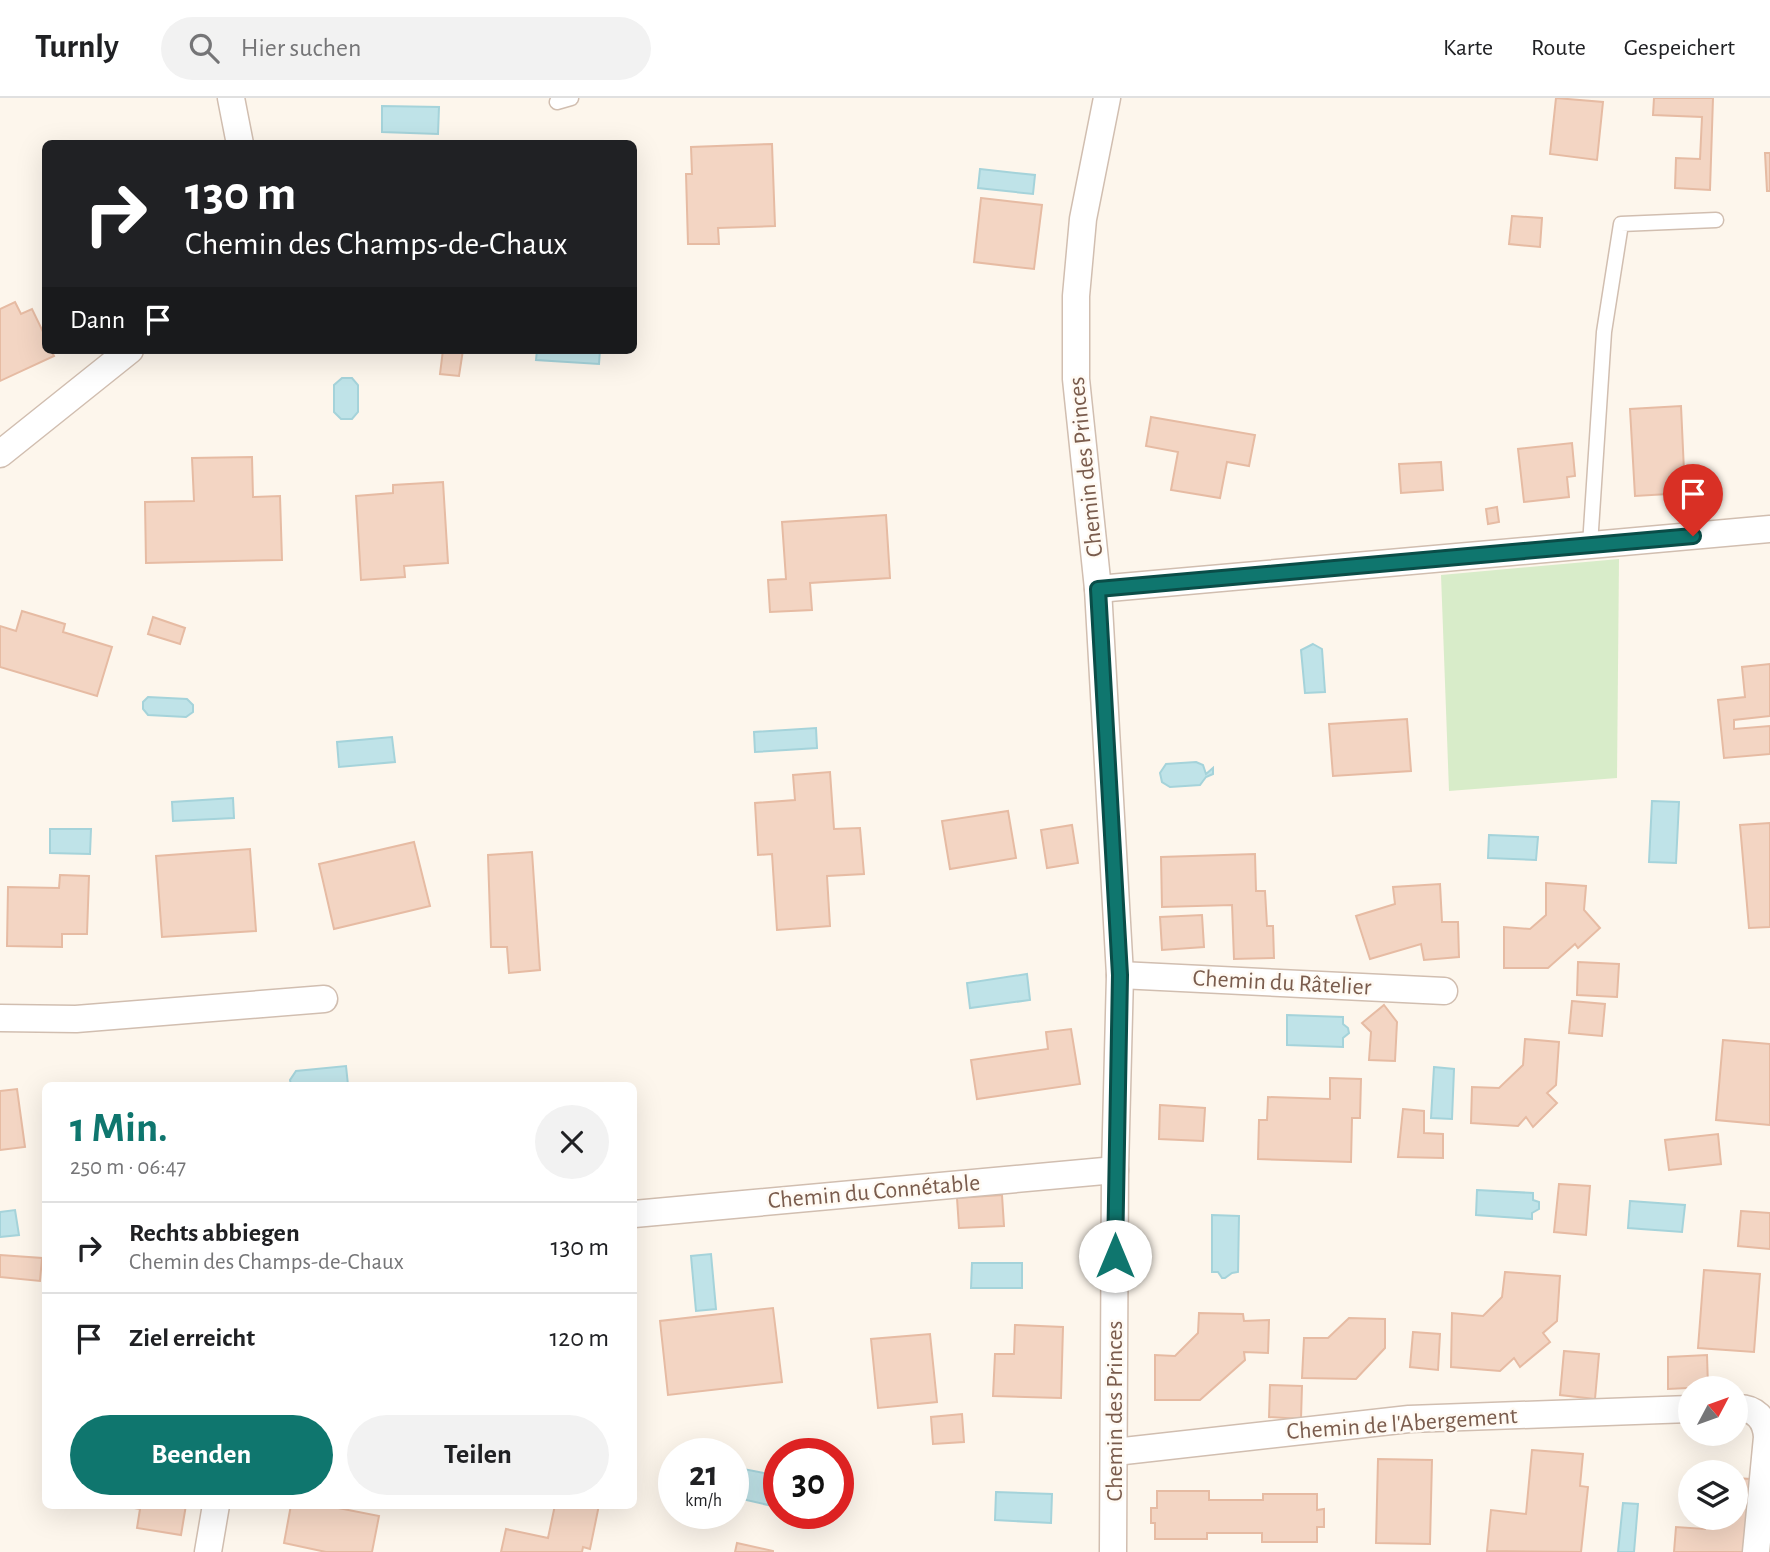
<!DOCTYPE html>
<html lang="de">
<head>
<meta charset="utf-8">
<style>
  :root { --surface:#fff; --page:#f2f2f2; --text:#202124; --muted:#757577; --line:#e0e0e0; --accent:#0f766e }
  body { margin:0; font-family:"Alegreya Sans",sans-serif; background:var(--page); color:var(--text); height:100vh; display:flex; flex-direction:column; font-size:26px; white-space:nowrap }
  * { box-sizing:border-box; margin:0 }
  p { font-size:23px; color:var(--muted) }
  .icon { flex:none; width:38px; height:38px; fill:none; stroke:currentColor; stroke-width:2; stroke-linecap:round; stroke-linejoin:round }
  .map { position:relative; flex:1; overflow:hidden }
  .details { position:absolute; left:42px; top:984px; width:595px; height:427px; display:flex; flex-direction:column; background:var(--surface); border-radius:10px; box-shadow:0 7px 28px #0002 }
  .details>* { flex:none }
  .hud { position:absolute; left:42px; top:42px; width:595px; height:214px; border-radius:10px; box-shadow:0 7px 28px #0002; background:#202124; color:#fff; overflow:hidden }
  .needle { width:46px; rotate:49deg }
  .controls { position:absolute; left:1678px; top:1278px; display:grid; gap:14px }
  .controls a { display:grid; place-items:center; width:70px; height:70px; border-radius:50%; background:var(--surface); box-shadow:0 7px 28px #0002; font-size:35px }
  .speed { position:absolute; left:658px; top:1340px; display:flex; gap:14px; font-size:35px; font-weight:700; text-align:center }
  .speed>* { display:grid; place-content:center; width:91px; height:91px; border-radius:50%; background:var(--surface); box-shadow:0 7px 28px #0002; line-height:1 }
  .speed small { font-size:18px; font-weight:400 }
  .speed .limit { border:10px solid #d22; background:#fff; color:#111 }
  .pin { position:absolute; display:grid; place-items:center; width:60px; height:60px; color:#fff; margin:-72px -30px; border-radius:50% 50% 50% 0; rotate:-45deg; box-shadow:0 0 7px #0007 }
  .pin .icon { rotate:45deg }
  .me { position:absolute; width:77px; margin:-38px; rotate:0deg; stroke-linejoin:round; filter:drop-shadow(0 0 5px #0008) }
  .turn { display:flex; align-items:center; gap:24px; height:147px; padding:0 28px; font-size:32px }
  .turn .icon { width:91px; height:91px; stroke-width:2.5 }
  .turn b { display:block; font-size:49px; line-height:60px }
  .then { display:flex; align-items:center; height:66px; padding:0 28px; background:#0003; gap:14px; font-size:26px }
  .round { display:grid; place-items:center; flex:none; width:74px; height:74px; border-radius:37px; background:var(--page) }
  .overview { display:flex; align-items:center; justify-content:space-between; height:119px; padding:0 28px }
  h1 { font-size:42px; font-weight:600; line-height:52px; color:var(--accent) }
  .button { display:flex; gap:14px; margin-top:auto; padding:14px 28px }
  .button a { flex:1; height:80px; border-radius:42px; background:var(--accent); color:#fff; font-size:28px; font-weight:600; line-height:80px; text-align:center }
  .button a+a { background:var(--page); color:var(--text) }
  ul { padding:0; list-style:none }
  li { display:flex; align-items:center; gap:21px; height:91px; padding:0 28px; border-top:2px solid var(--line) }
  li div { flex:1 }
  li b { display:block; font-size:26px }
  li em { font-style:normal }
  header { display:flex; align-items:center; gap:42px; box-sizing:border-box; height:98px; padding:0 35px; background:var(--surface); border-bottom:2px solid var(--line) }
  header strong { font-size:33px }
  nav { display:flex; gap:38px; margin-inline-start:auto; font-size:24px }
  .search { width:490px; height:63px; background:var(--page); display:flex; align-items:center; gap:18px; box-sizing:border-box; padding:0 24px; border-radius:38px; color:var(--muted); font-size:26px }
  .map>svg:first-child { display:block }
  .green { fill:#d8ecc9 }
  .water { fill:#bfe3e8; stroke:#a5d3da; stroke-width:2 }
  .building { fill:#f3d5c3; stroke:#e6bba3; stroke-width:2 }
  .lines { fill:none; stroke-linecap:round; stroke-linejoin:round }
  .service-casing { stroke:#d1beb0; stroke-width:17 }
  .minor-casing { stroke:#d1beb0; stroke-width:29 }
  .service { stroke:#fff; stroke-width:14 }
  .minor { stroke:#fff; stroke-width:26 }
  .route-casing { stroke:#0a4d48; stroke-width:18 }
  .route { stroke:#0f766e; stroke-width:12 }
  .labels { text-anchor:middle; dominant-baseline:central; stroke-width:5; stroke-linejoin:round; paint-order:stroke }
  .street-label { font-size:24px; fill:#7a5c4d; stroke:#fffaf3 }
</style>
</head>
<body>
<header>
<strong>Turnly</strong>
<div class="search"><svg class="icon" aria-label="search" viewBox="0 0 24 24"><circle cx="10" cy="10" r="6"/><path d="M15 15l6 6"/></svg>Hier suchen</div>
<nav><a>Karte</a><a>Route</a><a>Gespeichert</a></nav>
</header>
<div class="map">
<svg width="1770" height="1454" viewBox="0 0 1770 1454">
  <rect width="100%" height="100%" fill="#fdf6ec"/>
  <!-- green -->
  <polygon class="green" points="1619,461 1617,680 1449,693 1441,477"/>
  <!-- water -->
  <g class="water">
    <polygon points="382,8 439,9 438,36 382,34"/>
    <polygon points="980,71 1035,77 1033,96 978,90"/>
    <polygon points="537,252 600,252 599,266 536,262"/>
    <polygon points="342,280 352,280 358,287 358,314 352,321 341,321 334,314 334,287"/>
    <polygon points="1313,546 1322,551 1325,594 1305,595 1301,552"/>
    <polygon points="148,599 187,601 193,607 193,614 186,619 148,617 143,611 143,604"/>
    <polygon points="816,630 817,650 755,654 754,634"/>
    <polygon points="392,639 395,664 339,669 337,644"/>
    <polygon points="1196,664 1203,667 1206,676 1213,670 1213,676 1206,679 1200,687 1170,689 1162,684 1160,675 1166,666"/>
    <polygon points="233,700 234,720 173,723 172,704"/>
    <polygon points="1652,703 1679,704 1676,765 1649,764"/>
    <polygon points="50,731 91,731 90,756 50,755"/>
    <polygon points="1489,737 1538,739 1536,762 1488,760"/>
    <polygon points="1027,876 1030,902 970,910 967,885"/>
    <polygon points="1287,917 1343,919 1343,926 1348,930 1349,935 1343,940 1343,949 1287,947"/>
    <polygon points="346,968 348,987 291,987 290,982 296,973"/>
    <polygon points="1434,969 1454,971 1452,1021 1431,1020"/>
    <polygon points="1477,1092 1533,1095 1533,1102 1539,1104 1539,1111 1532,1115 1532,1121 1476,1117"/>
    <polygon points="1630,1103 1685,1107 1682,1134 1628,1130"/>
    <polygon points="15,1112 19,1137 0,1139 0,1114"/>
    <polygon points="1212,1117 1239,1118 1238,1174 1232,1175 1225,1180 1222,1180 1218,1174 1212,1174"/>
    <polygon points="711,1156 716,1211 696,1213 691,1158"/>
    <polygon points="972,1165 1022,1165 1022,1190 971,1190"/>
    <polygon points="733,1369 774,1377 768,1407 733,1399"/>
    <polygon points="996,1394 1052,1396 1051,1425 995,1422"/>
    <polygon points="1623,1405 1638,1406 1634,1454 1618,1454"/>
  </g>
  <!-- building -->
  <g class="building">
    <polygon points="1556,0 1603,4 1597,62 1550,56"/>
    <polygon points="1654,0 1713,0 1710,92 1675,90 1676,60 1700,61 1702,19 1653,17"/>
    <polygon points="772,46 775,128 718,130 719,146 688,146 686,76 692,76 691,49"/>
    <polygon points="1765,55 1770,55 1770,93 1767,93"/>
    <polygon points="981,100 1042,107 1034,171 974,164"/>
    <polygon points="1512,118 1542,120 1540,149 1509,146"/>
    <polygon points="15,204 21,216 32,211 46,240 46,252 51,252 54,258 0,283 0,211"/>
    <polygon points="443,252 463,252 459,278 440,276"/>
    <polygon points="1681,308 1685,395 1635,398 1630,311"/>
    <polygon points="1151,319 1255,337 1249,368 1227,364 1220,400 1171,392 1178,354 1146,348"/>
    <polygon points="1572,345 1575,378 1567,379 1569,399 1524,404 1518,351"/>
    <polygon points="252,359 253,399 280,398 282,462 146,465 145,404 194,403 192,360"/>
    <polygon points="1441,364 1443,392 1401,395 1399,366"/>
    <polygon points="443,384 448,465 404,468 405,479 361,482 356,398 393,395 393,387"/>
    <polygon points="1497,409 1499,424 1488,426 1486,411"/>
    <polygon points="886,417 890,480 810,485 812,512 770,514 768,482 786,481 782,424"/>
    <polygon points="22,513 65,526 63,534 112,549 97,598 0,569 0,528 16,533"/>
    <polygon points="153,519 185,530 180,546 148,536"/>
    <polygon points="1770,566 1770,618 1734,622 1734,631 1770,628 1770,656 1724,660 1718,602 1745,599 1742,569"/>
    <polygon points="1407,621 1411,673 1333,678 1329,626"/>
    <polygon points="830,674 834,731 860,730 864,776 827,778 830,828 777,832 772,756 758,757 755,705 795,702 793,677"/>
    <polygon points="1008,713 1016,760 950,771 942,723"/>
    <polygon points="1770,725 1770,829 1749,830 1740,727"/>
    <polygon points="1072,727 1078,765 1047,770 1041,732"/>
    <polygon points="414,744 430,808 334,831 319,766"/>
    <polygon points="250,751 256,833 162,839 156,758"/>
    <polygon points="532,754 540,872 509,875 507,849 491,849 488,757"/>
    <polygon points="1255,756 1256,793 1265,793 1267,828 1273,828 1274,860 1234,861 1232,807 1162,809 1161,759"/>
    <polygon points="60,777 89,778 87,836 62,836 62,849 7,848 8,789 59,790"/>
    <polygon points="1546,785 1586,788 1584,812 1600,830 1578,850 1575,846 1548,870 1504,870 1504,829 1530,831 1546,817"/>
    <polygon points="1440,786 1442,824 1458,824 1459,859 1424,862 1421,846 1370,861 1356,818 1395,806 1393,789"/>
    <polygon points="1202,817 1204,849 1162,852 1160,819"/>
    <polygon points="1578,864 1619,866 1617,899 1577,897"/>
    <polygon points="1572,903 1605,906 1602,938 1569,935"/>
    <polygon points="1384,907 1397,924 1395,963 1369,962 1371,934 1362,925"/>
    <polygon points="1071,931 1080,986 977,1001 971,962 1048,951 1046,934"/>
    <polygon points="1525,941 1559,944 1556,987 1547,995 1557,1005 1533,1029 1526,1019 1518,1028 1471,1025 1472,989 1499,990 1523,967"/>
    <polygon points="1723,942 1770,946 1770,1027 1716,1022"/>
    <polygon points="1330,980 1361,981 1360,1020 1352,1020 1351,1064 1258,1061 1259,1022 1267,1022 1268,999 1330,1001"/>
    <polygon points="17,991 25,1049 0,1052 0,993"/>
    <polygon points="1160,1007 1205,1010 1203,1043 1159,1041"/>
    <polygon points="1403,1011 1424,1013 1424,1035 1443,1036 1443,1060 1398,1059"/>
    <polygon points="1718,1036 1721,1066 1669,1072 1665,1042"/>
    <polygon points="1559,1086 1590,1088 1586,1137 1554,1134"/>
    <polygon points="1002,1097 1004,1128 959,1130 957,1100"/>
    <polygon points="1741,1113 1770,1115 1770,1151 1738,1148"/>
    <polygon points="0,1157 42,1160 40,1183 0,1179"/>
    <polygon points="1704,1172 1760,1176 1754,1254 1698,1250"/>
    <polygon points="1505,1174 1560,1178 1557,1223 1543,1235 1550,1244 1520,1269 1514,1260 1500,1273 1451,1269 1452,1215 1483,1218 1502,1199"/>
    <polygon points="773,1210 782,1284 668,1297 660,1223"/>
    <polygon points="1199,1215 1243,1216 1244,1223 1269,1222 1268,1255 1244,1254 1245,1262 1200,1302 1155,1302 1155,1257 1175,1258 1198,1235"/>
    <polygon points="1349,1220 1385,1221 1385,1250 1356,1281 1302,1280 1304,1240 1328,1240"/>
    <polygon points="1015,1227 1063,1229 1061,1300 993,1298 995,1256 1014,1256"/>
    <polygon points="1413,1234 1440,1236 1438,1272 1410,1269"/>
    <polygon points="930,1236 937,1304 878,1310 871,1241"/>
    <polygon points="1564,1253 1599,1256 1595,1301 1560,1297"/>
    <polygon points="1707,1257 1708,1289 1668,1291 1668,1259"/>
    <polygon points="1270,1287 1302,1288 1301,1321 1269,1319"/>
    <polygon points="962,1316 964,1344 933,1346 931,1319"/>
    <polygon points="1532,1352 1583,1356 1580,1388 1588,1389 1581,1454 1487,1453 1491,1412 1526,1416"/>
    <polygon points="1378,1361 1432,1362 1430,1446 1376,1445"/>
    <polygon points="1736,1380 1750,1381 1745,1454 1674,1454 1676,1429 1705,1431 1706,1419 1736,1419"/>
    <polygon points="1157,1393 1209,1393 1209,1402 1263,1402 1263,1396 1317,1396 1317,1412 1324,1411 1324,1429 1317,1429 1317,1444 1262,1444 1262,1435 1207,1435 1207,1441 1155,1441 1155,1425 1151,1425 1151,1410 1157,1410"/>
    <polygon points="117,1407 186,1407 181,1437 137,1430 140,1411"/>
    <polygon points="291,1407 323,1407 379,1418 372,1454 326,1454 284,1445"/>
    <polygon points="555,1407 599,1407 590,1451 583,1449 582,1454 501,1454 506,1431 548,1440"/>
    <polygon points="737,1445 773,1453 773,1454 735,1454"/>
  </g>
  <g class="lines">
    <defs>
      <g id="service">
        <polyline points="557,4 571,0"/>
        <polyline points="1590,447 1604,234 1621,126 1716,122"/>
      </g>
      <g id="minor">
        <polyline points="231,0 240,46"/>
        <polyline points="1107,0 1083,121 1076,198 1076,281 1098,491 1120,877 1115,1072 1113,1454"/>
        <polyline points="0,356 130,252"/>
        <polyline points="1098,491 1770,431"/>
        <polyline points="1120,877 1444,893"/>
        <polyline points="0,920 76,921 324,901"/>
        <polyline points="634,1116 1115,1072"/>
        <path d="M1736,1310C1755,1309 1766,1321 1767,1339L1756,1454"/>
        <polyline points="1115,1354 1409,1321 1690,1311"/>
        <polyline points="208,1454 216,1407"/>
      </g>
    </defs>
    <!-- service casing -->
    <use href="#service" class="service-casing"/>
    <!-- minor casing -->
    <use href="#minor" class="minor-casing"/>
    <!-- service -->
    <use href="#service" class="service"/>
    <!-- minor -->
    <use href="#minor" class="minor"/>
  </g>
  <g class="lines">
    <defs>
      <polyline id="route" points="1115,1158 1120,877 1098,491 1693,438"/>
    </defs>
    <!-- route casing -->
    <use href="#route" class="route-casing"/>
    <!-- route -->
    <use href="#route" class="route"/>
  </g>
  <g class="labels">
    <!-- street labels -->
    <g class="street-label">
      <text transform="translate(1086 369) rotate(-96)">Chemin des Princes</text>
      <text transform="translate(1282 885) rotate(3)">Chemin du Râtelier</text>
      <text transform="translate(874 1094) rotate(-5)">Chemin du Connétable</text>
      <text transform="translate(1115 1313) rotate(-90)">Chemin des Princes</text>
      <text transform="translate(1402 1326) rotate(-4)">Chemin de l'Abergement</text>
    </g>
  </g>
</svg>
<div class="controls">
<a><svg class="needle" viewBox="-14 -14 28 28"><path d="M0-13l5 13h-10z" fill="#e53935"/><path d="M0 13l5-13h-10z" fill="#757577"/></svg></a>
<a><svg class="icon" aria-label="layers" viewBox="0 0 24 24"><path d="M12 4l9 5-9 5-9-5zM3 14l9 5 9-5"/></svg></a>
</div>
<div class="speed"><div>21<small>km/h</small></div><div class="limit">30</div></div>
<div class="pin" style="left:1693px;top:438px;background:#d93025"><svg class="icon" aria-label="arrive" viewBox="0 0 24 24"><path d="M6 21V4h12l-3 4 3 4H6"/></svg></div>
<svg class="me" style="left:1115px;top:1158px" viewBox="-20 -20 40 40"><circle r="19" fill="#fff"/><path d="M0-13L10 11 0 6-10 11z" fill="#0f766e"/></svg>
<div class="hud">
<div class="turn"><svg class="icon" aria-label="right" viewBox="0 0 24 24"><path d="M7 20v-9h11M14 6l5 5-5 5"/></svg><div><b>130 m</b>Chemin des Champs-de-Chaux</div></div>
<div class="then">Dann<svg class="icon" aria-label="arrive" viewBox="0 0 24 24"><path d="M6 21V4h12l-3 4 3 4H6"/></svg></div>
</div>
<section class="details">
<div class="overview"><div><h1>1 Min.</h1><p>250 m · 06:47</p></div><a class="round"><svg class="icon" aria-label="close" viewBox="0 0 24 24"><path d="M6 6l12 12M18 6L6 18"/></svg></a></div>
<ul>
<li><svg class="icon" aria-label="right" viewBox="0 0 24 24"><path d="M7 20v-9h11M14 6l5 5-5 5"/></svg><div><b>Rechts abbiegen</b><p>Chemin des Champs-de-Chaux</p></div><em>130 m</em></li>
<li><svg class="icon" aria-label="arrive" viewBox="0 0 24 24"><path d="M6 21V4h12l-3 4 3 4H6"/></svg><div><b>Ziel erreicht</b></div><em>120 m</em></li>
</ul>
<div class="button"><a>Beenden</a><a>Teilen</a></div>
</section>
</div>
</body>
</html>
